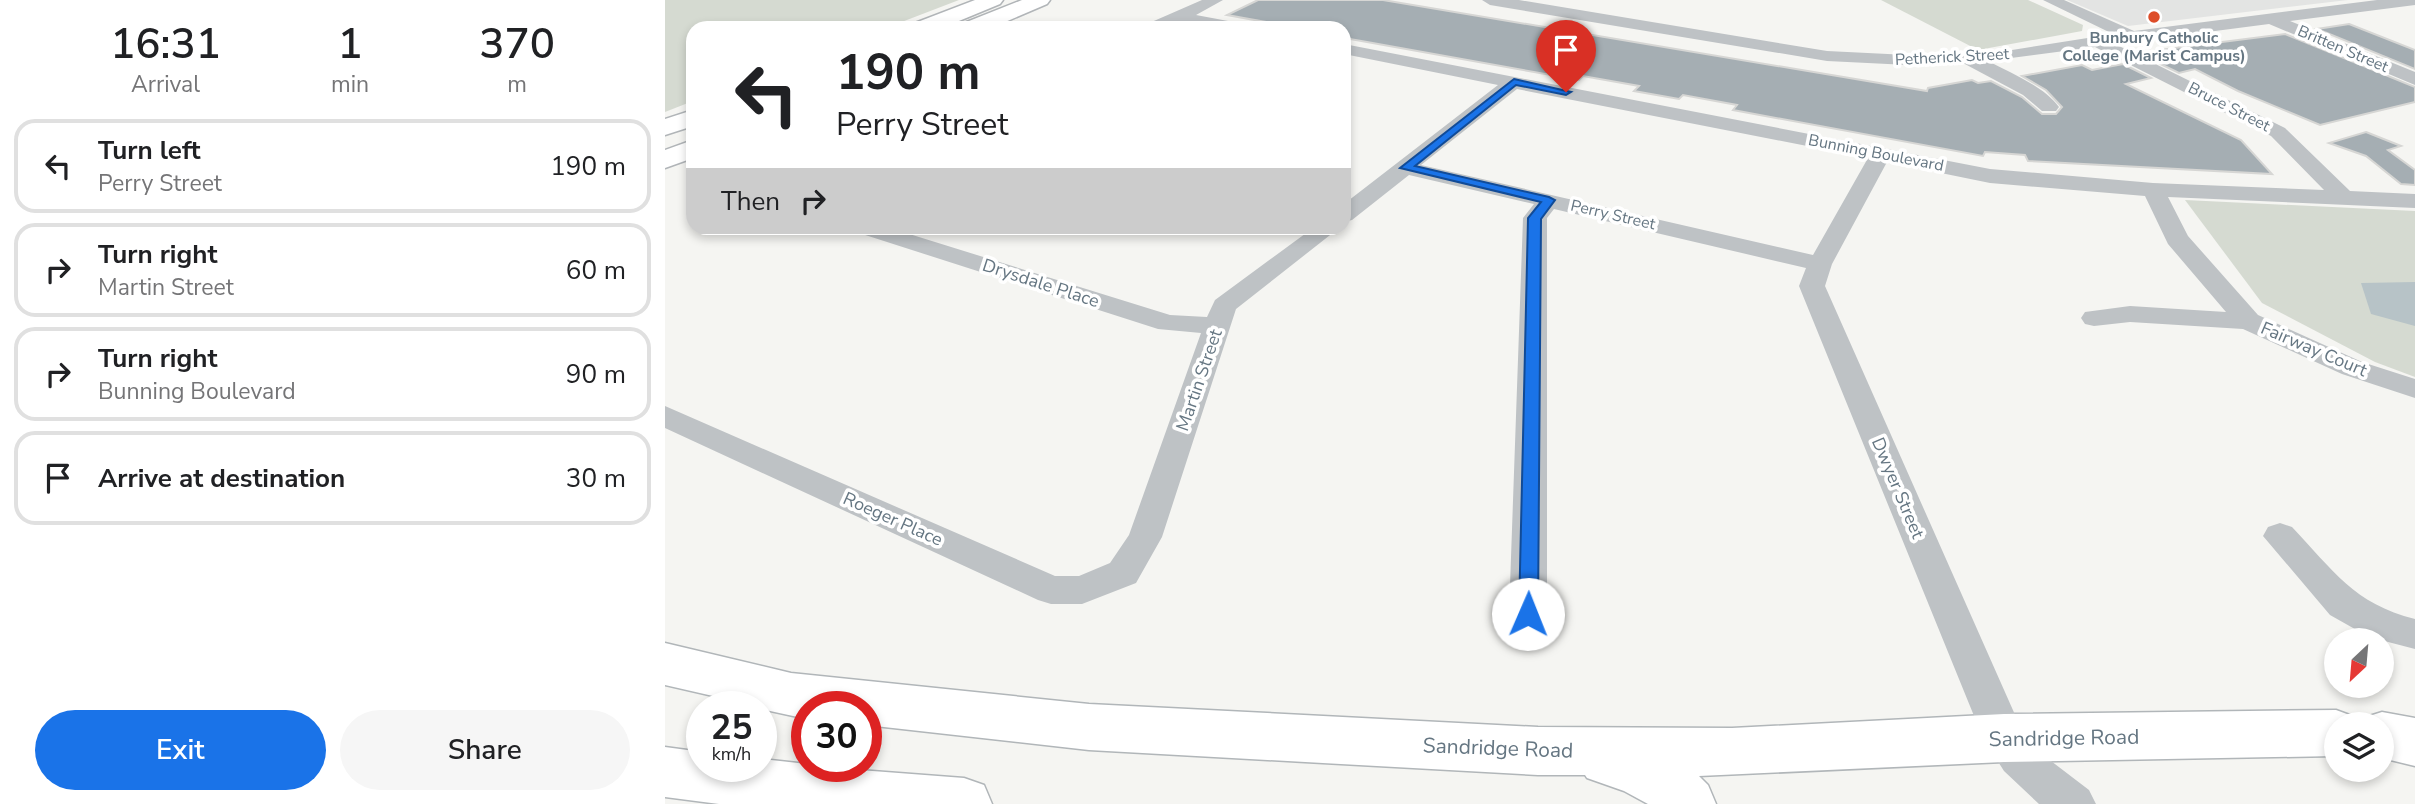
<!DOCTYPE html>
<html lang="en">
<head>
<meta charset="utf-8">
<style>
  :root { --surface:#fff; --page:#f6f6f6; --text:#202124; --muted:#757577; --line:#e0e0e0; --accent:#1a73e8 }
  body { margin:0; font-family:"Nunito Sans",sans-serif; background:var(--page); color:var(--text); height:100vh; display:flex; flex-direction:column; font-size:26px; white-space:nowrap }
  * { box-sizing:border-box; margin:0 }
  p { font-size:23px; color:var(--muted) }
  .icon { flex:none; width:38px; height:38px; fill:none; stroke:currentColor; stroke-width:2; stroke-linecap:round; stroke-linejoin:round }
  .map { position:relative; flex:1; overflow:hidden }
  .side { display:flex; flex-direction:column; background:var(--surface); width:665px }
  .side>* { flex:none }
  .hud { position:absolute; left:21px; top:21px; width:665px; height:214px; border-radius:21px; box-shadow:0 4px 10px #0003; background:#fff; color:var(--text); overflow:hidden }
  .needle { width:46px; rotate:206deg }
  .tools { position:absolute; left:1659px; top:628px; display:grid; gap:14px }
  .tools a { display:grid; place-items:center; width:70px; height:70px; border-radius:50%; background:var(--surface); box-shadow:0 4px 10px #0003; font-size:35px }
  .speed { position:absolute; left:21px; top:691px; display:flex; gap:14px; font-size:35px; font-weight:700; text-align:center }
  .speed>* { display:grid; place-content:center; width:91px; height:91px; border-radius:50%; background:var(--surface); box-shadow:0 4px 10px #0003; line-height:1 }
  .speed small { font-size:18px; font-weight:400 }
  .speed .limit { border:10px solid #d22; background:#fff; color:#111 }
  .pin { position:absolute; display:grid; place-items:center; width:60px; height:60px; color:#fff; margin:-72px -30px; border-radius:50% 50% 50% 0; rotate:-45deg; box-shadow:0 0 7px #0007 }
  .pin .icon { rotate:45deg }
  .me { position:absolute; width:77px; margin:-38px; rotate:1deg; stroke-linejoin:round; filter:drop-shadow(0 0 5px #0008) }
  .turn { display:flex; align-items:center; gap:24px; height:147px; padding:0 35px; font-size:32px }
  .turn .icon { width:91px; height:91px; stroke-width:2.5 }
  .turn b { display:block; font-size:49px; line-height:60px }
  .then { display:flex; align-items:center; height:66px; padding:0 35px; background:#0003; gap:14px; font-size:26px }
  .eta { display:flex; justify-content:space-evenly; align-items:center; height:119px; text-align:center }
  .eta b { font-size:42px; font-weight:600; line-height:49px }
  .cta { display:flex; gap:14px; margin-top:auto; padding:14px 35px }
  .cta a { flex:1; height:80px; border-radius:42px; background:var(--accent); color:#fff; font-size:28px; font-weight:600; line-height:80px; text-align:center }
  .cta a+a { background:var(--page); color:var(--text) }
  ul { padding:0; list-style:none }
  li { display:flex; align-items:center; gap:21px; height:94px; margin:0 14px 10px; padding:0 21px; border:4px solid var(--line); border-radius:21px }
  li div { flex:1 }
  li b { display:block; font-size:26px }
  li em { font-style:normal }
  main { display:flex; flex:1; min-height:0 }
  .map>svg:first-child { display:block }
  .built { fill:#e3e4e3 }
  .green { fill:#d5dad1 }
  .water { fill:#b7c3c7 }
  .building { fill:#a5aeb3; stroke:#d6d6d4; stroke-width:2 }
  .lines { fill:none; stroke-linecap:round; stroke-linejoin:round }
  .primary-casing { stroke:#b1b6b9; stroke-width:3 }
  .highway-casing { stroke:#b1b5b8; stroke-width:3 }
  .street { fill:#bec2c5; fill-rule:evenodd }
  .primary { fill:#fff; fill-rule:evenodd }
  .highway { fill:#fff; fill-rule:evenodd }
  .route { fill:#1a73e8; stroke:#114b97; stroke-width:2 }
  .poi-dot { fill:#dd4d29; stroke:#fff; stroke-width:2.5 }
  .labels { text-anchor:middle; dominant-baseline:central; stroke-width:7; stroke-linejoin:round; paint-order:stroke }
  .far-poi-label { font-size:16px; font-weight:bold; fill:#657682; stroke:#fff }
  .far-street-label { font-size:16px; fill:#657682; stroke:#fff }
  .street-label { font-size:18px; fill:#657682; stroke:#fff }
  .near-street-label { font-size:21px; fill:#657682; stroke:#fff }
</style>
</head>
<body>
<main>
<section class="side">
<div class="eta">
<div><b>16:31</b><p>Arrival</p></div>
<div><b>1</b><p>min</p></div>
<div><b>370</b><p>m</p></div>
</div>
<ul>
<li><svg class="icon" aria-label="left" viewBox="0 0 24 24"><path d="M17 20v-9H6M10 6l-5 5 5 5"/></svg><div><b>Turn left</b><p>Perry Street</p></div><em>190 m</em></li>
<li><svg class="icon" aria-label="right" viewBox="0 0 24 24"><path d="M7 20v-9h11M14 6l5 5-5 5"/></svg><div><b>Turn right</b><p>Martin Street</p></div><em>60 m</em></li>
<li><svg class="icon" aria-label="right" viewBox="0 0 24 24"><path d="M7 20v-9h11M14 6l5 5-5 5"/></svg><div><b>Turn right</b><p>Bunning Boulevard</p></div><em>90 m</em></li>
<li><svg class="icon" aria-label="arrive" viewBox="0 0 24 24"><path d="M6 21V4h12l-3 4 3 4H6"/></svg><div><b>Arrive at destination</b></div><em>30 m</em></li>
</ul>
<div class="cta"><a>Exit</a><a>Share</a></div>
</section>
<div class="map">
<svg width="1750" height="804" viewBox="0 0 1750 804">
  <rect width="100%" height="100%" fill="#f5f5f2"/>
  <!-- built -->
  <polygon class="built" points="1402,0 1683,0 1463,26"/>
  <!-- green -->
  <g class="green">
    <polygon points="0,0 294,0 221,28 28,28 28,101 0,112"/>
    <polygon points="1216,0 1363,0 1418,25 1417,31 1313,50"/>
    <polygon points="1520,200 1750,211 1750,377 1710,362 1597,303"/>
  </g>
  <!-- water -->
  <polygon class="water" points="1750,282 1750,326 1706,314 1696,283"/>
  <!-- building -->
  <g class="building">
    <polygon points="593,0 718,0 1262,91 1263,88 1307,80 1313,83 1326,81 1357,97 1377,114 1391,114 1397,107 1381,90 1357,76 1417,65 1427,70 1458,64 1486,78 1461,84 1576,140 1607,174 1363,161 1360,155 1320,152 1318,156 1068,110 1072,105 1018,95 1014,99 969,91 974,86 918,76 914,80 702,42 679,38 679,28 634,28 562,15"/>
    <polygon points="1684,24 1750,50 1750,69 1652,29"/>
    <polygon points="1620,34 1750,87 1750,102 1655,125 1573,91 1530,69 1514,73 1485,59 1497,56 1486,51"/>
    <polygon points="1701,132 1736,146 1723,150 1750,170 1750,185 1736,184 1701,156 1664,143"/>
  </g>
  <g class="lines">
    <defs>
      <g id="primary">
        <polygon points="0,643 126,673 424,704 873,727 1067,728 1339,714 1671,710 1690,717 1694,724 1671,724 1671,756 1339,762 1034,776 1043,785 1051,804 983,804 959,791 922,778 920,775 873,775 424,750 201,725 201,707 142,707 142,719 96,709 96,707 0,685"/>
        <polygon points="1717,712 1750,718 1750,766 1717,758 1717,724 1695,724 1698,718"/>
        <polygon points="0,747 37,752 37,766 96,766 96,759 142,764 142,766 299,778 319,785 327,804 54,804 0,797"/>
      </g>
      <g id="highway">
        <polygon points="310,0 338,0 335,4 277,28 247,28 250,23"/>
        <polygon points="357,0 385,0 382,4 326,28 296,28 299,23"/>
        <polygon points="28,110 28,126 0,135 0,119"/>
        <polygon points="28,140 28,158 0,168 0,150"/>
      </g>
    </defs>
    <!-- primary casing -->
    <use href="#primary" class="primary-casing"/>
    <!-- highway casing -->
    <use href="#highway" class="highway-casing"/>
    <!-- street -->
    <g class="street">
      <polygon points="537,0 558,0 531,15 579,24 581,28 549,28 516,21 502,28 480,28 482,24"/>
      <path d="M817,0H854L1162,51L1243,55L1347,50L1448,34L1378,0H1399L1469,31L1712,0H1750V5L1625,21L1750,72V85L1604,24L1450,44L1620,128L1685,191L1750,194V208L1503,197L1523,236L1593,315L1697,362L1750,379V398L1677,374L1578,329L1465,322L1429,326L1420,324L1416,318L1420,312L1465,306L1561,312L1503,244L1480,196L1325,183L1222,162L1167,264L1160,286L1355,726L1386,761L1424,790L1431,804H1374L1339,771L1318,738L1134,286L1141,268L889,209L882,218V614L876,624L863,629L850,624L844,614L858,218L869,204L744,175L687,220L679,222V204L833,85L679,54V44L1325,169L1488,183L1659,190L1606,136L1430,47L1323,61C1347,74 1377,85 1394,107L1391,111H1377L1358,95L1298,63L1243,65L1162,61L825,5ZM852,89L1203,158L1148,255L756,165Z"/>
      <polygon points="190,228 225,228 505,315 542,317 550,300 648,228 674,228 571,309 497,537 471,583 417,604 386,604 373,600 0,428 0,406 390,576 414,576 445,563 464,535 536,333 493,329 194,233"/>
      <path d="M1615,523L1627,527C1668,570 1689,604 1750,619V649L1704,637L1665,615L1598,536L1603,527Z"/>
    </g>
    <!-- primary -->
    <use href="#primary" class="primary"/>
    <!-- highway -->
    <use href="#highway" class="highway"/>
  </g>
  <!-- route -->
  <polygon class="route" points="849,79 906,92 901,95 851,85 750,166 884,197 890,200 876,219 873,614 870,620 863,622 856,620 854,614 863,218 876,202 735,168"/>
  <!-- markers -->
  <circle class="poi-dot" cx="1489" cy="17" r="7"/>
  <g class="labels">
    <!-- far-poi labels -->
    <g class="far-poi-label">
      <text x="1489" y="38">Bunbury Catholic<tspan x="1489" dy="18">College (Marist Campus)</tspan></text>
    </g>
    <!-- far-street labels -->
    <g class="far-street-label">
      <text transform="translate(1678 49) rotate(23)">Britten Street</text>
      <text transform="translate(1287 57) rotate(-3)">Petherick Street</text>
      <text transform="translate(1564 107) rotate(27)">Bruce Street</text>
      <text transform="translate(1211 153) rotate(11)">Bunning Boulevard</text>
      <text transform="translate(948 215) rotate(13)">Perry Street</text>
    </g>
    <!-- street labels -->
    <g class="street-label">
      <text transform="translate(376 283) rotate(18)">Drysdale Place</text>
      <text transform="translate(1649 349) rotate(23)">Fairway Court</text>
      <text transform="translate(534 380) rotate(-71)">Martin Street</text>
      <text transform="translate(1233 488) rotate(67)">Dwyer Street</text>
      <text transform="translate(228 519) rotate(24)">Roeger Place</text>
    </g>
    <!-- near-street labels -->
    <g class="near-street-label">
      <text transform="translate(1399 738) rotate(-1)">Sandridge Road</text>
      <text transform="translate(833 748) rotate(2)">Sandridge Road</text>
    </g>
  </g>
</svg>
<div class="tools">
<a><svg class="needle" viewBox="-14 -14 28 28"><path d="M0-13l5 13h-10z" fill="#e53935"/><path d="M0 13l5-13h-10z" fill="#757577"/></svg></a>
<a><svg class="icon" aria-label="layers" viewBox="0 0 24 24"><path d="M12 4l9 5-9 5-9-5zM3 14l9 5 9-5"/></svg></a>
</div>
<div class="speed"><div>25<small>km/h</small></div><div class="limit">30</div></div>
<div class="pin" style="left:901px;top:92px;background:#d93025"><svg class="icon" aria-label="arrive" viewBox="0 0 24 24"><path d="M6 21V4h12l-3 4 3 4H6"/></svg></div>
<svg class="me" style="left:863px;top:614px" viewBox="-20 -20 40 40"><circle r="19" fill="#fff"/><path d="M0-13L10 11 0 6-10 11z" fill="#1a73e8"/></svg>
<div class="hud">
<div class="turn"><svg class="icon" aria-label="left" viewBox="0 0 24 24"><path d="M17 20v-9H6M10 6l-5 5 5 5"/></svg><div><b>190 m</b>Perry Street</div></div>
<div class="then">Then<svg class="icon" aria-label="right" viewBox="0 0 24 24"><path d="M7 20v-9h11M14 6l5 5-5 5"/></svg></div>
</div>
</div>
</main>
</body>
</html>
